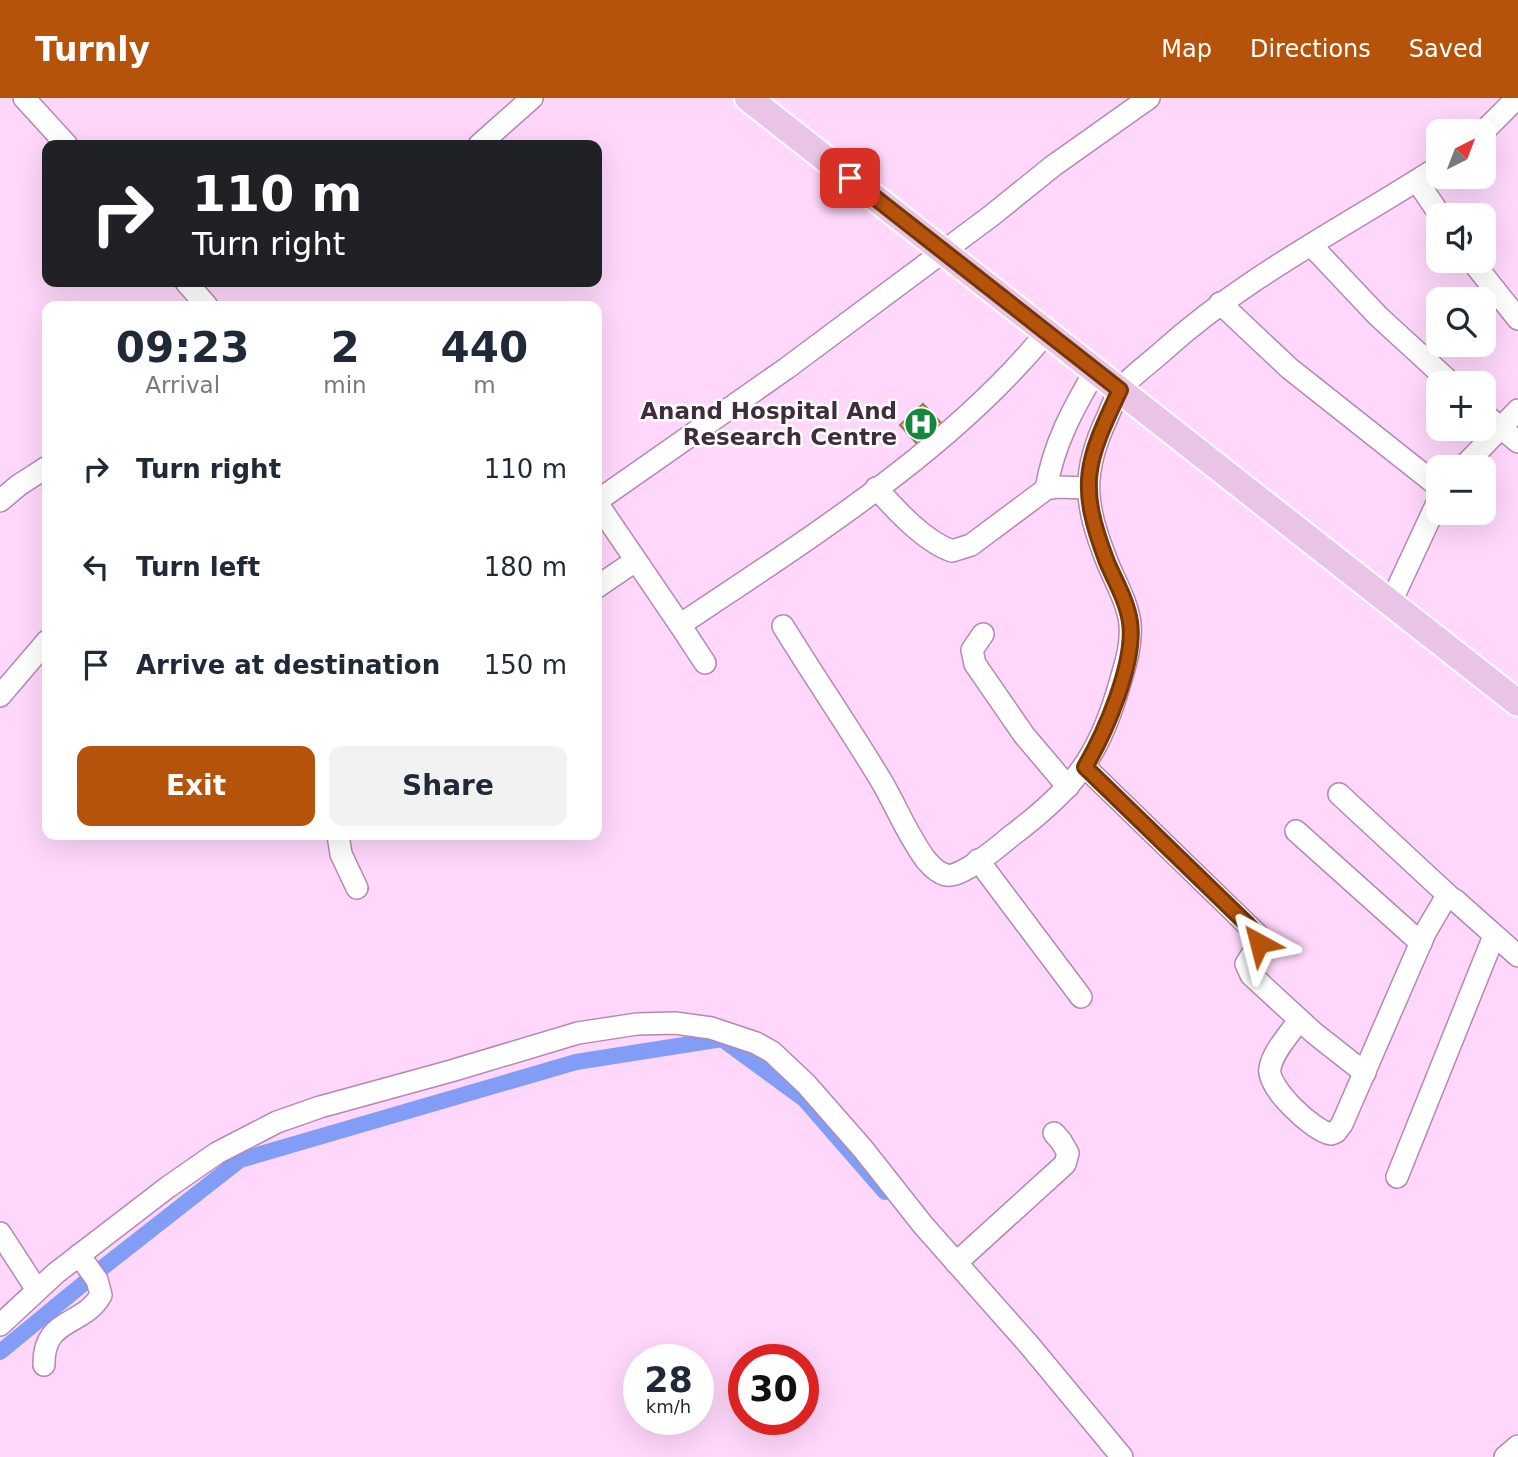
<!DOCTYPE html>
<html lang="en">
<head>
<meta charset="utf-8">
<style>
  :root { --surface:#fff; --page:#f2f2f3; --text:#1f2937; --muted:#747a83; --accent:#b45309 }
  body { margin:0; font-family:"DejaVu Sans",sans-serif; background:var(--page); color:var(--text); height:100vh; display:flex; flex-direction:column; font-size:26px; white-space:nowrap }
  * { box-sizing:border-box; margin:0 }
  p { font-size:23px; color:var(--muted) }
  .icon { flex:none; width:38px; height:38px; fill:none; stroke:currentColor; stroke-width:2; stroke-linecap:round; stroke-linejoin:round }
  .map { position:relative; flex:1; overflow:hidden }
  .details { position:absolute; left:42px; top:203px; width:560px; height:539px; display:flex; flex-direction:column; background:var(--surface); border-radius:14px; box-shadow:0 7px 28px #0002 }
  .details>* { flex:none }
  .hud { position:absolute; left:42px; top:42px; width:560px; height:147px; border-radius:14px; box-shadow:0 7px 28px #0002; background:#202124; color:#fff; overflow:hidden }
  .needle { width:46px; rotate:42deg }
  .buttons { position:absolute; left:1426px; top:21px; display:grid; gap:14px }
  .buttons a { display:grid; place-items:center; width:70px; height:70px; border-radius:14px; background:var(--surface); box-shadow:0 7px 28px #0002; font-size:35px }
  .speed { position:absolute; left:623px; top:1246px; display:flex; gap:14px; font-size:35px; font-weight:700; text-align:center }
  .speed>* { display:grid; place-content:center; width:91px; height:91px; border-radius:50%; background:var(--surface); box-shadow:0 7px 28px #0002; line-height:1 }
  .speed small { font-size:18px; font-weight:400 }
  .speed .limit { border:10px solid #d22; background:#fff; color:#111 }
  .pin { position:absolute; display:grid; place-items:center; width:60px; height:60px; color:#fff; margin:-30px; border-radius:14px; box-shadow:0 4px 10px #0006 }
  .me { position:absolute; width:77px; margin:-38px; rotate:322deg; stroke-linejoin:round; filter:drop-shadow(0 0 5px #0008) }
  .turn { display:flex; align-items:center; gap:24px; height:147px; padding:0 35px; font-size:32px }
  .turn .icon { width:91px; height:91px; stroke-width:2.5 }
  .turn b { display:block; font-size:49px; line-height:60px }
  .eta { display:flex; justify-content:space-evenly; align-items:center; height:119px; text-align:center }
  .eta b { font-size:42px; font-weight:700; line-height:49px }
  .action { display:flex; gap:14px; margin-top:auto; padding:14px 35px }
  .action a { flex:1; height:80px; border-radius:14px; background:var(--accent); color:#fff; font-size:28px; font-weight:700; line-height:80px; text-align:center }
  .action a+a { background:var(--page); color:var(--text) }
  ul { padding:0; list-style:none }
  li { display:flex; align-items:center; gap:21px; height:98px; padding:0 35px }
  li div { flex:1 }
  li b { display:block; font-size:26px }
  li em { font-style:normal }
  header { display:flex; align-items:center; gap:42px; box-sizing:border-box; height:98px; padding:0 35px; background:var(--accent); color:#fff }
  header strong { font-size:33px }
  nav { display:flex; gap:38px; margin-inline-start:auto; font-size:24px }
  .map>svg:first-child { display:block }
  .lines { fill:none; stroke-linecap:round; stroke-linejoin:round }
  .canal { stroke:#819df5; stroke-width:16 }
  .building { fill:#ebc457; stroke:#8e7a43; stroke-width:2 }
  .minor-casing { stroke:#b588b1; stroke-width:24 }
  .major-casing { stroke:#fff; stroke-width:30 }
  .minor { stroke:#fff; stroke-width:21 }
  .major { stroke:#e9c4e6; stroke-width:26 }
  .route-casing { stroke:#753606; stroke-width:18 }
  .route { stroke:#b45309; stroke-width:12 }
  .labels { text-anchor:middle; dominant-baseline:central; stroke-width:5; stroke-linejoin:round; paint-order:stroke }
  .poi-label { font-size:23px; font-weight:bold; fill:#3f2c3d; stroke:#fff; text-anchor:end }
</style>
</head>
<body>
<header>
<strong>Turnly</strong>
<nav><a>Map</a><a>Directions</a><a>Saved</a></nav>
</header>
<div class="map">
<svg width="1518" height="1359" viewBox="0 0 1518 1359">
  <rect width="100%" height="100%" fill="#fed7fa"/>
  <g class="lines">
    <!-- canal -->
    <polyline class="canal" points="0,1254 106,1167 240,1062 576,964 722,941 804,1001 885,1094"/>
  </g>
  <!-- building -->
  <polygon class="building" points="923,306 943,327 920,349 900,327"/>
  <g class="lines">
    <defs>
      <g id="minor">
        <polyline points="24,0 67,47"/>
        <polyline points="1484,33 1517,0"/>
        <polyline points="479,47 532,0"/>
        <polyline points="1417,83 1440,117"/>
        <polyline points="1311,147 1378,218 1451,285"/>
        <polyline points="1472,163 1518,221"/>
        <polyline points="186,184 207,208"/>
        <polyline points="1220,205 1289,270 1438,388"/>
        <polyline points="1484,316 1518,344"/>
        <polyline points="1463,369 1518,312"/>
        <path d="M876,390C896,412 924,443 952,453L971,447L1046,391L1058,389L1088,390"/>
        <path d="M1046,391C1054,345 1072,313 1095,273"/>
        <polyline points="0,403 19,387 47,369"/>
        <polyline points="597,403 787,270 991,118 1053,68 1149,0"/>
        <path d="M597,405L680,527C806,442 950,353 1047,234"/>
        <polyline points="597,489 635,463"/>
        <polyline points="1391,504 1438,403"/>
        <polyline points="680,527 705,565"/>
        <path d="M783,528C815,580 850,631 882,684C897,710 908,738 926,762C931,768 938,775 946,777C960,781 998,749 1010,739C1071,693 1098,662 1119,588C1125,568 1132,547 1130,526C1128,506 1116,485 1108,466C1085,408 1080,377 1107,320C1111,311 1115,299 1121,291C1132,277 1150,265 1163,253C1246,178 1345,129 1438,69"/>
        <polyline points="983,536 972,552 975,566 1024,637 1068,689"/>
        <polyline points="0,598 47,543"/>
        <polyline points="1085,669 1257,836 1259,845 1246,866 1251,877 1314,935 1365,975"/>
        <polyline points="1339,696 1450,799"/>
        <polyline points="1296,733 1421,845"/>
        <polyline points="338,737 341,756 357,790"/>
        <polyline points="978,762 1081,899"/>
        <path d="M1299,922C1290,936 1273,953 1270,970C1266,989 1313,1033 1331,1036L1336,1034L1342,1026L1425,835L1445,801L1455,802L1518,858"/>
        <polyline points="1397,1079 1494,838"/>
        <polyline points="0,1135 37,1192"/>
        <polyline points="956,1165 1065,1066 1068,1055 1061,1043 1054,1035"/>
        <polyline points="0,1227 56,1175 168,1089 217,1055 277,1024 320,1009 451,973 578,935 637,926 675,925 711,930 756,945 772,954 806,986 863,1051 923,1127 1030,1248 1122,1359"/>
        <path d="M44,1267C43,1219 83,1229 101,1197L97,1182L79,1157"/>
        <polyline points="1505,1359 1518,1348"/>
      </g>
      <polyline id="major" points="748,0 1518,605"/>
    </defs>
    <!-- minor casing -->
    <use href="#minor" class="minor-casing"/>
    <!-- major casing -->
    <use href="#major" class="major-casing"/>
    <!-- minor -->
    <use href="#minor" class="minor"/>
    <!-- major -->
    <use href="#major" class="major"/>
  </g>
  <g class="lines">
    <defs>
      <path id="route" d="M850,80L1120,292C1086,364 1077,386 1107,464C1115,483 1127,503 1130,524C1136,564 1105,635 1085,669L1247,826L1258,838L1259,845"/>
    </defs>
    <!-- route casing -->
    <use href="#route" class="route-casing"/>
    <!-- route -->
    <use href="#route" class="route"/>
  </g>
  <!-- icons -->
  <defs>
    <symbol id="hospital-disc" viewBox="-11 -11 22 22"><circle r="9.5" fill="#15863e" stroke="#fff"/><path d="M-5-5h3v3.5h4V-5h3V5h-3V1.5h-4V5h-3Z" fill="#fff"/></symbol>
  </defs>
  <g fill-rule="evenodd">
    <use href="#hospital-disc" x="902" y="307" width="38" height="38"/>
  </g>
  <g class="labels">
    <!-- poi labels -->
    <g class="poi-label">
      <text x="897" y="313">Anand Hospital And<tspan x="897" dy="26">Research Centre</tspan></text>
    </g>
  </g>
</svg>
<div class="buttons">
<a><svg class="needle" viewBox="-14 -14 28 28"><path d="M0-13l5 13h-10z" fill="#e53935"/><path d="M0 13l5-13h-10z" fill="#747a83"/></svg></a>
<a><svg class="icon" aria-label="sound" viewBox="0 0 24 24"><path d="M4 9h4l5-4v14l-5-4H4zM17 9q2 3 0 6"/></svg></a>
<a><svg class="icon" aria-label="search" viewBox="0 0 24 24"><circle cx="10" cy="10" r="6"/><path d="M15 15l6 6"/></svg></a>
<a>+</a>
<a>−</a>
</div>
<div class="speed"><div>28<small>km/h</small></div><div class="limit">30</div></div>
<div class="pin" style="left:850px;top:80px;background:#d93025"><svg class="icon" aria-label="arrive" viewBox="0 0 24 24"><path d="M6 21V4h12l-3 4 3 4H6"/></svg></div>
<svg class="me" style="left:1259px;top:845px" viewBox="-20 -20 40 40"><path d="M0-17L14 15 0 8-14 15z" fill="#b45309" stroke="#fff" stroke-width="4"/></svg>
<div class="hud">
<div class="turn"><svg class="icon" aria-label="right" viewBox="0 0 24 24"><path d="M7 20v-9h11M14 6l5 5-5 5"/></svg><div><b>110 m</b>Turn right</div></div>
</div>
<section class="details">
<div class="eta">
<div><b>09:23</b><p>Arrival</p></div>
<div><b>2</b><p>min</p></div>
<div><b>440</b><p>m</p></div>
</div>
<ul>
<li><svg class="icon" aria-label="right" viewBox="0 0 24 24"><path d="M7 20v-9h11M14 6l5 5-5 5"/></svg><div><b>Turn right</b></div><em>110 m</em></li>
<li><svg class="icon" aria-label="left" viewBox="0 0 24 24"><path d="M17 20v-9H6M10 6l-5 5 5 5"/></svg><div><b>Turn left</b></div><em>180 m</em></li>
<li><svg class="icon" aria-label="arrive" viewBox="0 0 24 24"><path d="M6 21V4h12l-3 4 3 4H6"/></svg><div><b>Arrive at destination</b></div><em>150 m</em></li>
</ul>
<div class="action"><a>Exit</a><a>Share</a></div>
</section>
</div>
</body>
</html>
